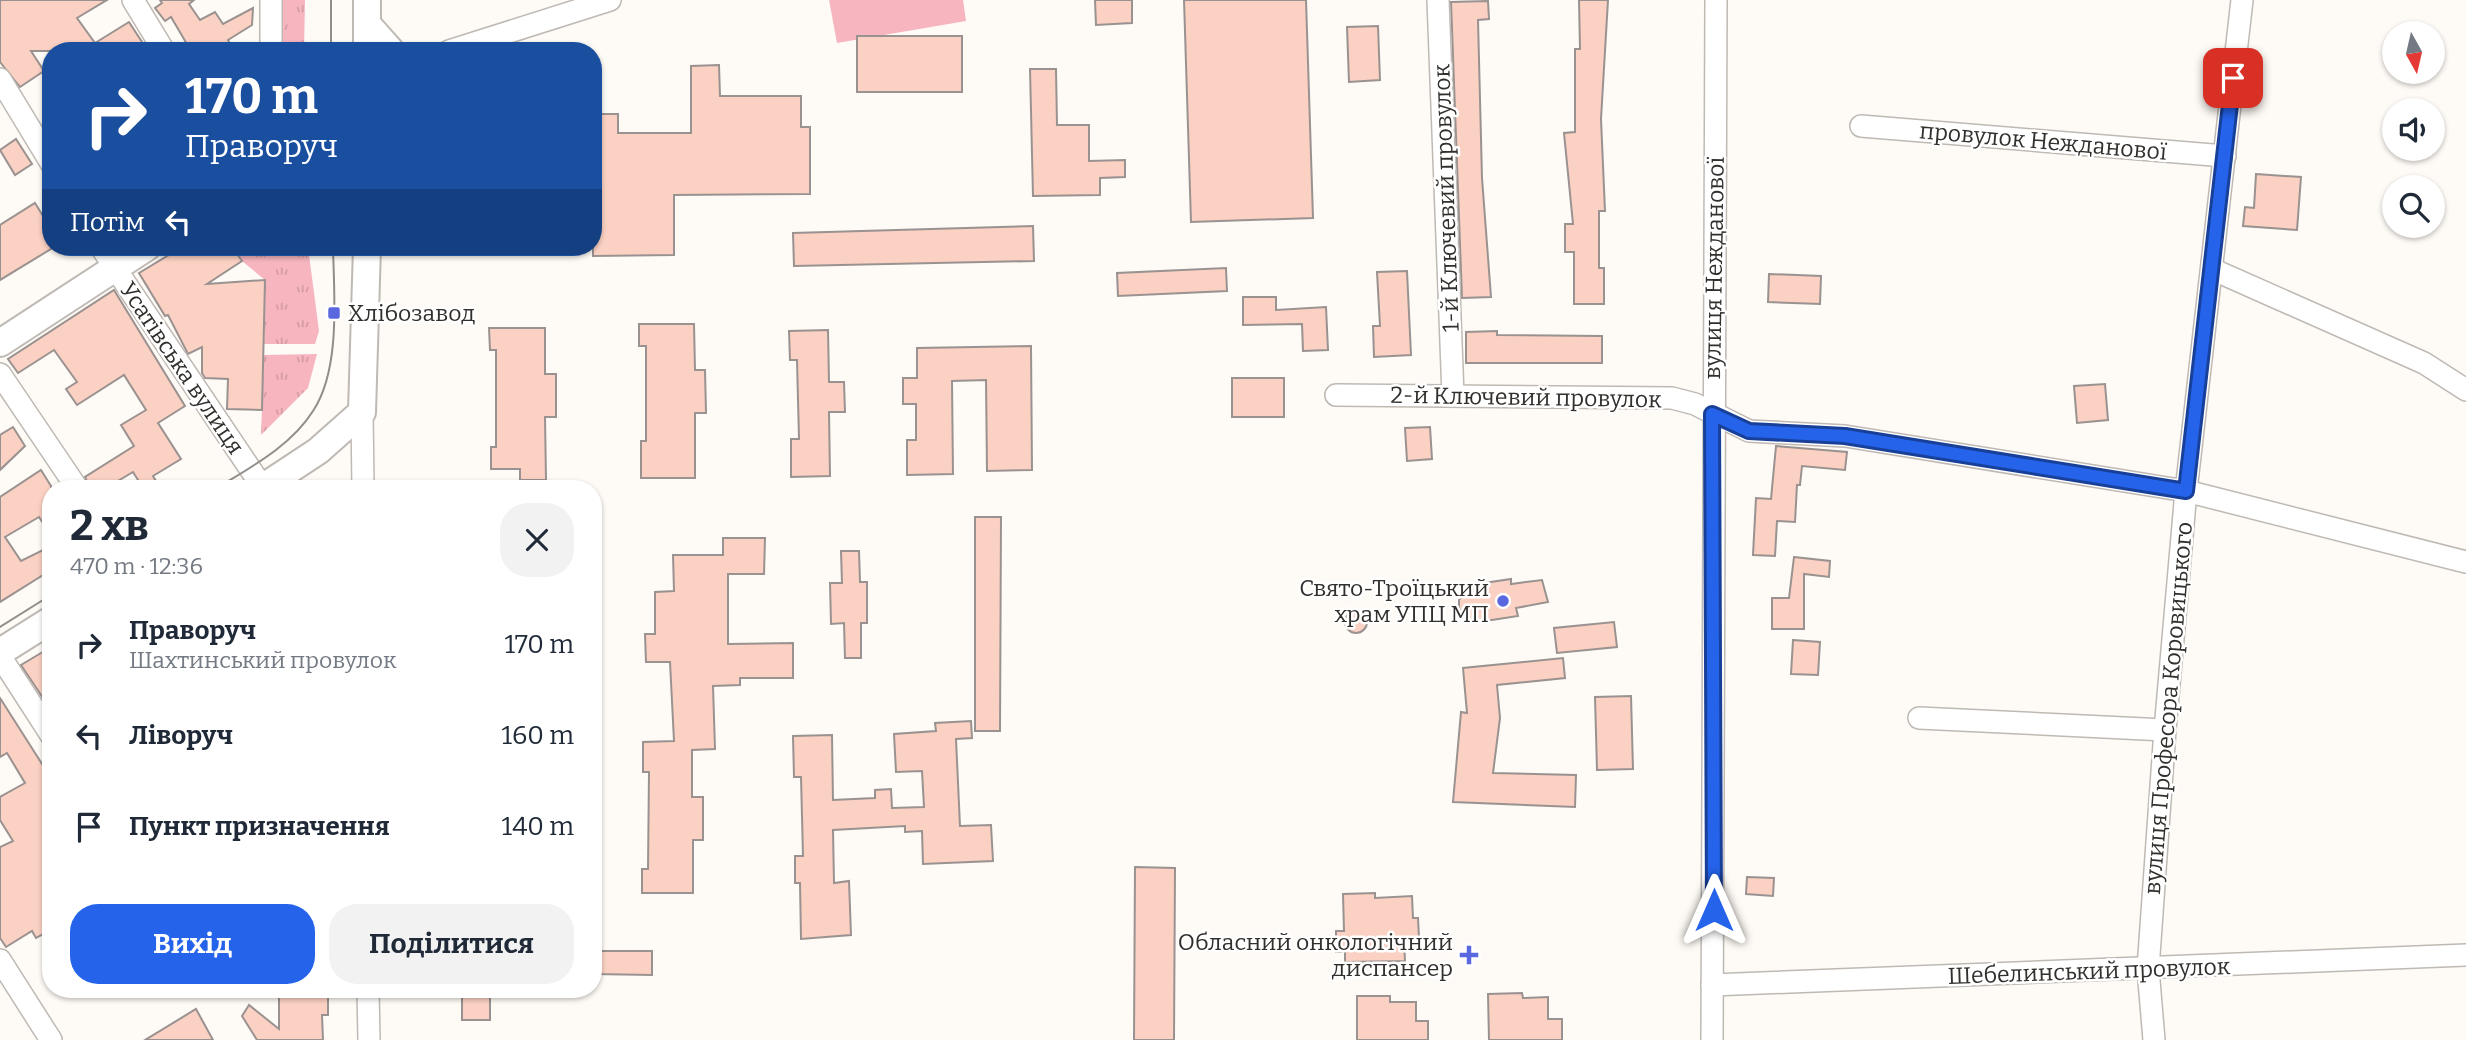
<!DOCTYPE html>
<html lang="uk">
<head>
<meta charset="utf-8">
<style>
  :root { --surface:#fff; --page:#f2f2f3; --text:#1f2937; --muted:#747a83; --accent:#2563eb }
  body { margin:0; font-family:Bitter,serif; background:var(--page); color:var(--text); height:100vh; display:flex; flex-direction:column; font-size:26px; white-space:nowrap }
  * { box-sizing:border-box; margin:0 }
  p { font-size:23px; color:var(--muted) }
  .icon { flex:none; width:38px; height:38px; fill:none; stroke:currentColor; stroke-width:2; stroke-linecap:round; stroke-linejoin:round }
  .map { position:relative; flex:1; overflow:hidden }
  .panel { position:absolute; left:42px; top:480px; width:560px; height:518px; display:flex; flex-direction:column; background:var(--surface); border-radius:28px; box-shadow:0 2px 5px #0004 }
  .panel>* { flex:none }
  .top-card { position:absolute; left:42px; top:42px; width:560px; height:214px; border-radius:28px; box-shadow:0 2px 5px #0004; background:#1a4fa0; color:#fff; overflow:hidden }
  .needle { width:46px; rotate:172deg }
  .tools { position:absolute; left:2382px; top:21px; display:grid; gap:14px }
  .tools a { display:grid; place-items:center; width:63px; height:63px; border-radius:50%; background:var(--surface); box-shadow:0 2px 5px #0004; font-size:35px }
  .pin { position:absolute; display:grid; place-items:center; width:60px; height:60px; color:#fff; margin:-30px; border-radius:14px; box-shadow:0 4px 10px #0006 }
  .me { position:absolute; width:77px; margin:-38px; rotate:0deg; stroke-linejoin:round; filter:drop-shadow(0 0 5px #0008) }
  .turn { display:flex; align-items:center; gap:24px; height:147px; padding:0 28px; font-size:32px }
  .turn .icon { width:91px; height:91px; stroke-width:2.5 }
  .turn b { display:block; font-size:49px; line-height:60px }
  .then { display:flex; align-items:center; height:66px; padding:0 28px; background:#0003; gap:14px; font-size:26px }
  .round { display:grid; place-items:center; flex:none; width:74px; height:74px; border-radius:28px; background:var(--page) }
  .summary { display:flex; align-items:center; justify-content:space-between; height:119px; padding:0 28px }
  h1 { font-size:42px; font-weight:700; line-height:52px }
  .button { display:flex; gap:14px; margin-top:auto; padding:14px 28px }
  .button a { flex:1; height:80px; border-radius:28px; background:var(--accent); color:#fff; font-size:28px; font-weight:700; line-height:80px; text-align:center }
  .button a+a { background:var(--page); color:var(--text) }
  ul { padding:0; list-style:none }
  li { display:flex; align-items:center; gap:21px; height:91px; padding:0 28px }
  li div { flex:1 }
  li b { display:block; font-size:26px }
  li em { font-style:normal }
  .map>svg:first-child { display:block }
  .grass { fill:url(#grass-tufts) }
  .garden { fill:#f7b5c0 }
  .building { fill:#fbd1c3; stroke:#9a9290; stroke-width:2 }
  .lines { fill:none; stroke-linecap:round; stroke-linejoin:round }
  .minor-casing { stroke:#bfb9b4; stroke-width:24 }
  .major-casing { stroke:#bfb9b4; stroke-width:30 }
  .minor { stroke:#fff; stroke-width:21 }
  .major { stroke:#fff; stroke-width:26 }
  .tram { stroke:#918e8a; stroke-width:2 }
  .route-casing { stroke:#184099; stroke-width:18 }
  .route { stroke:#2563eb; stroke-width:12 }
  .poi-dot { fill:#5a68df; stroke:#fff; stroke-width:2.5 }
  .labels { text-anchor:middle; dominant-baseline:central; stroke-width:5; stroke-linejoin:round; paint-order:stroke }
  .street-label { font-size:23px; fill:#32302d; stroke:#fff }
  .poi-label { font-size:23px; fill:#32302d; stroke:#fff; text-anchor:end }
</style>
</head>
<body>
<div class="map">
<svg width="2466" height="1040" viewBox="0 0 2466 1040">
  <defs>
    <pattern id="grass-tufts" width="24" height="20" patternUnits="userSpaceOnUse" patternTransform="scale(1.75)"><rect width="24" height="20" fill="#f7b5c0"/><path d="M3 7l-1-3M5 7V3M7 7l1-3M15 17l-1-3M17 17v-4M19 17l1-3" fill="none" stroke="#d49ca5"/></pattern>
  </defs>
  <rect width="100%" height="100%" fill="#fefaf5"/>
  <!-- grass -->
  <g class="grass">
    <polygon points="277,0 305,0 304,51 278,51"/>
    <polygon points="237,247 308,247 319,331 315,344 264,344 265,280 242,261 234,249"/>
    <polygon points="317,354 308,388 261,435 264,355"/>
  </g>
  <!-- garden -->
  <polygon class="garden" points="829,0 963,0 966,21 837,43"/>
  <!-- building -->
  <g class="building">
    <polygon points="0,0 107,0 77,18 95,43 129,22 142,42 128,51 31,51 44,71 20,87 0,62"/>
    <polygon points="160,0 194,0 189,4 200,20 215,12 223,24 253,8 252,25 228,40 234,51 191,51 171,17 165,21 155,8 162,3"/>
    <polygon points="1095,0 1132,0 1132,23 1096,25"/>
    <polygon points="1184,0 1306,0 1313,218 1191,222"/>
    <polygon points="1579,0 1608,0 1601,119 1605,211 1599,211 1599,268 1604,268 1604,304 1574,304 1574,252 1565,252 1565,224 1573,224 1564,133 1575,132 1575,49 1580,49"/>
    <polygon points="1488,1 1489,19 1478,20 1482,178 1491,297 1462,298 1451,2"/>
    <polygon points="1378,26 1380,80 1349,82 1347,27"/>
    <rect x="857" y="36" width="105" height="56"/>
    <polygon points="719,65 720,96 801,96 801,127 810,127 810,194 674,195 674,255 593,256 593,114 618,114 618,133 691,133 691,66"/>
    <polygon points="1030,69 1056,69 1057,125 1089,125 1089,161 1125,160 1125,177 1100,178 1100,195 1033,196"/>
    <polygon points="16,139 32,164 15,175 0,150"/>
    <polygon points="2256,174 2301,177 2297,230 2243,226 2245,207 2254,208"/>
    <polygon points="35,203 51,229 51,249 0,280 0,225"/>
    <polygon points="1033,226 1034,261 794,266 793,233"/>
    <polygon points="182,247 232,247 242,261 207,284 265,280 262,410 227,409 228,379 205,378 202,373 202,347 188,354 168,315 165,316 139,273"/>
    <polygon points="1226,268 1227,291 1118,296 1117,273"/>
    <polygon points="1407,271 1411,355 1374,357 1373,326 1380,326 1377,272"/>
    <polygon points="1769,274 1821,276 1820,304 1768,302"/>
    <polygon points="114,290 185,406 158,423 181,459 153,476 160,488 143,488 133,472 106,488 90,488 85,477 134,446 121,425 146,410 124,375 77,405 66,389 77,382 54,350 18,373 8,359"/>
    <polygon points="1243,297 1276,297 1276,310 1326,307 1328,350 1303,351 1302,324 1243,325"/>
    <polygon points="639,324 694,324 695,370 705,370 706,413 695,413 695,478 641,478 641,441 646,441 646,346 639,346"/>
    <polygon points="489,328 545,328 545,374 556,374 556,417 545,417 546,480 520,480 520,469 491,469 491,447 496,447 496,350 490,350"/>
    <polygon points="828,330 829,382 844,382 845,412 829,412 830,476 791,477 791,439 799,439 797,360 790,360 789,331"/>
    <polygon points="1497,331 1497,335 1602,336 1602,363 1466,363 1466,332"/>
    <polygon points="1031,346 1032,470 987,471 986,380 952,381 953,474 907,475 907,440 916,440 916,404 903,404 903,378 917,378 917,348"/>
    <rect x="1232" y="378" width="52" height="39"/>
    <polygon points="2105,384 2108,420 2077,423 2074,386"/>
    <polygon points="13,427 25,446 0,470 0,435"/>
    <polygon points="1430,427 1432,459 1407,461 1405,428"/>
    <polygon points="1776,446 1847,452 1845,470 1802,466 1800,485 1797,485 1795,522 1777,521 1775,556 1753,555 1756,498 1771,499"/>
    <polygon points="41,470 51,486 51,535 39,517 5,537 21,561 51,546 51,570 0,602 0,497"/>
    <polygon points="975,517 1001,517 1000,731 975,731"/>
    <polygon points="723,538 765,538 764,574 728,574 728,644 793,643 793,678 740,678 740,685 713,686 715,749 692,750 692,797 703,797 703,840 693,840 693,893 642,893 642,869 648,869 649,772 643,772 643,742 674,741 670,662 646,662 645,634 655,634 655,592 674,591 673,555 723,555"/>
    <polygon points="841,551 859,551 860,582 867,582 867,623 861,623 861,658 845,658 844,623 831,624 830,583 842,583"/>
    <polygon points="1794,557 1830,561 1829,577 1804,574 1804,629 1772,629 1772,598 1789,598"/>
    <polygon points="1511,579 1511,584 1542,580 1548,602 1516,608 1518,616 1479,622 1468,621 1467,615 1459,609 1459,600 1471,585"/>
    <circle cx="1356" cy="622" r="11"/>
    <polygon points="1614,622 1617,647 1557,653 1554,628"/>
    <polygon points="1793,640 1820,642 1818,675 1791,674"/>
    <polygon points="46,650 51,658 51,710 21,665"/>
    <polygon points="1563,658 1565,678 1497,685 1500,718 1493,773 1576,775 1575,807 1453,802 1461,712 1467,713 1463,668"/>
    <polygon points="1631,696 1633,769 1597,770 1595,697"/>
    <polygon points="0,698 51,778 51,930 36,938 32,931 6,947 0,938 0,847 13,841 0,820 0,797 25,783 7,753 0,757"/>
    <polygon points="971,721 972,738 956,739 960,826 991,825 993,861 923,864 922,831 905,832 905,826 833,830 834,883 849,881 851,935 801,939 800,883 795,883 795,856 803,856 801,777 794,777 793,736 832,735 833,800 875,798 875,790 891,789 892,808 924,807 922,771 896,772 894,734 936,731 935,723"/>
    <polygon points="1135,867 1175,868 1174,1040 1134,1040"/>
    <polygon points="1747,877 1774,878 1773,896 1746,894"/>
    <polygon points="1375,893 1375,898 1412,896 1413,918 1418,918 1419,938 1404,939 1405,961 1345,962 1345,951 1336,952 1336,931 1344,931 1343,894"/>
    <polygon points="593,951 652,951 652,975 593,974"/>
    <polygon points="279,989 328,989 328,1015 322,1015 323,1040 257,1040 242,1016 249,1005 279,1029"/>
    <rect x="462" y="993" width="28" height="27"/>
    <polygon points="1522,993 1523,998 1548,997 1548,1019 1562,1019 1562,1040 1489,1040 1488,994"/>
    <polygon points="1357,996 1390,996 1390,1002 1416,1002 1416,1021 1428,1021 1428,1040 1357,1040"/>
    <polygon points="196,1009 213,1040 145,1040"/>
  </g>
  <g class="lines">
    <defs>
      <g id="minor">
        <polyline points="133,0 164,51"/>
        <polyline points="1438,0 1453,396"/>
        <polyline points="271,51 271,0"/>
        <polyline points="449,51 610,0"/>
        <polyline points="0,79 51,163"/>
        <polyline points="1861,126 2225,156"/>
        <polyline points="101,247 263,488"/>
        <polyline points="2214,270 2424,363 2466,390"/>
        <polyline points="0,374 77,488"/>
        <polyline points="1336,395 1672,398 1695,404 1749,431 1845,436 2186,491 2466,562"/>
        <polyline points="362,412 363,488"/>
        <polyline points="0,656 51,735"/>
        <polyline points="1919,718 2165,730"/>
        <polyline points="0,960 51,1040"/>
        <polyline points="1712,985 2466,955"/>
        <polyline points="368,989 369,1040"/>
        <polyline points="1712,1040 1716,0"/>
        <polyline points="2154,1040 2148,969 2165,730 2186,491 2242,0"/>
      </g>
      <g id="major">
        <polyline points="367,0 367,51"/>
        <polyline points="367,24 391,51"/>
        <polyline points="0,343 147,247"/>
        <polyline points="262,488 318,451 362,412 367,247"/>
        <polyline points="0,652 51,620"/>
      </g>
    </defs>
    <!-- minor casing -->
    <use href="#minor" class="minor-casing"/>
    <!-- major casing -->
    <use href="#major" class="major-casing"/>
    <!-- minor -->
    <use href="#minor" class="minor"/>
    <!-- major -->
    <use href="#major" class="major"/>
    <!-- tram -->
    <g class="tram">
      <polyline points="331,0 331,51"/>
      <path d="M217,488C251,467 291,446 313,411C341,369 334,295 333,247"/>
      <polyline points="0,627 51,595"/>
    </g>
  </g>
  <g class="lines">
    <defs>
      <polyline id="route" points="1714,910 1712,414 1749,431 1845,436 2186,491 2233,78"/>
    </defs>
    <!-- route casing -->
    <use href="#route" class="route-casing"/>
    <!-- route -->
    <use href="#route" class="route"/>
  </g>
  <!-- markers -->
  <g class="poi-dot">
    <rect x="327" y="306" width="14" height="14" rx="3.5"/>
    <circle cx="1503" cy="601" r="7"/>
    <path d="M1465.5 944.5h7v7h7v7h-7v7h-7v-7h-7v-7h7z"/>
  </g>
  <g class="labels">
    <!-- street labels -->
    <g class="street-label">
      <text transform="translate(2043 141) rotate(5)">провулок Нежданової</text>
      <text transform="translate(1446 198) rotate(-92)">1-й Ключевий провулок</text>
      <text transform="translate(1714 268) rotate(-89)">вулиця Нежданової</text>
      <text transform="translate(182 368) rotate(56)">Усатівська вулиця</text>
      <text transform="translate(1526 397) rotate(1)">2-й Ключевий провулок</text>
      <text transform="translate(2168 708) rotate(-85)">вулиця Професора Коровицького</text>
      <text transform="translate(2089 971) rotate(-2)">Шебелинський провулок</text>
    </g>
    <!-- poi labels -->
    <g class="poi-label">
      <text x="348" y="313" text-anchor="start">Хлібозавод</text>
      <text x="1489" y="588">Свято-Троїцький<tspan x="1489" dy="26">храм УПЦ МП</tspan></text>
      <text x="1453" y="942">Обласний онкологічний<tspan x="1453" dy="26">диспансер</tspan></text>
    </g>
  </g>
</svg>
<div class="tools">
<a><svg class="needle" viewBox="-14 -14 28 28"><path d="M0-13l5 13h-10z" fill="#e53935"/><path d="M0 13l5-13h-10z" fill="#747a83"/></svg></a>
<a><svg class="icon" aria-label="sound" viewBox="0 0 24 24"><path d="M4 9h4l5-4v14l-5-4H4zM17 9q2 3 0 6"/></svg></a>
<a><svg class="icon" aria-label="search" viewBox="0 0 24 24"><circle cx="10" cy="10" r="6"/><path d="M15 15l6 6"/></svg></a>
</div>
<div class="pin" style="left:2233px;top:78px;background:#d93025"><svg class="icon" aria-label="arrive" viewBox="0 0 24 24"><path d="M6 21V4h12l-3 4 3 4H6"/></svg></div>
<svg class="me" style="left:1714px;top:910px" viewBox="-20 -20 40 40"><path d="M0-17L14 15 0 8-14 15z" fill="#2563eb" stroke="#fff" stroke-width="4"/></svg>
<div class="top-card">
<div class="turn"><svg class="icon" aria-label="right" viewBox="0 0 24 24"><path d="M7 20v-9h11M14 6l5 5-5 5"/></svg><div><b>170 m</b>Праворуч</div></div>
<div class="then">Потім<svg class="icon" aria-label="left" viewBox="0 0 24 24"><path d="M17 20v-9H6M10 6l-5 5 5 5"/></svg></div>
</div>
<section class="panel">
<div class="summary"><div><h1>2 хв</h1><p>470 m · 12:36</p></div><a class="round"><svg class="icon" aria-label="close" viewBox="0 0 24 24"><path d="M6 6l12 12M18 6L6 18"/></svg></a></div>
<ul>
<li><svg class="icon" aria-label="right" viewBox="0 0 24 24"><path d="M7 20v-9h11M14 6l5 5-5 5"/></svg><div><b>Праворуч</b><p>Шахтинський провулок</p></div><em>170 m</em></li>
<li><svg class="icon" aria-label="left" viewBox="0 0 24 24"><path d="M17 20v-9H6M10 6l-5 5 5 5"/></svg><div><b>Ліворуч</b></div><em>160 m</em></li>
<li><svg class="icon" aria-label="arrive" viewBox="0 0 24 24"><path d="M6 21V4h12l-3 4 3 4H6"/></svg><div><b>Пункт призначення</b></div><em>140 m</em></li>
</ul>
<div class="button"><a>Вихід</a><a>Поділитися</a></div>
</section>
</div>
</body>
</html>
